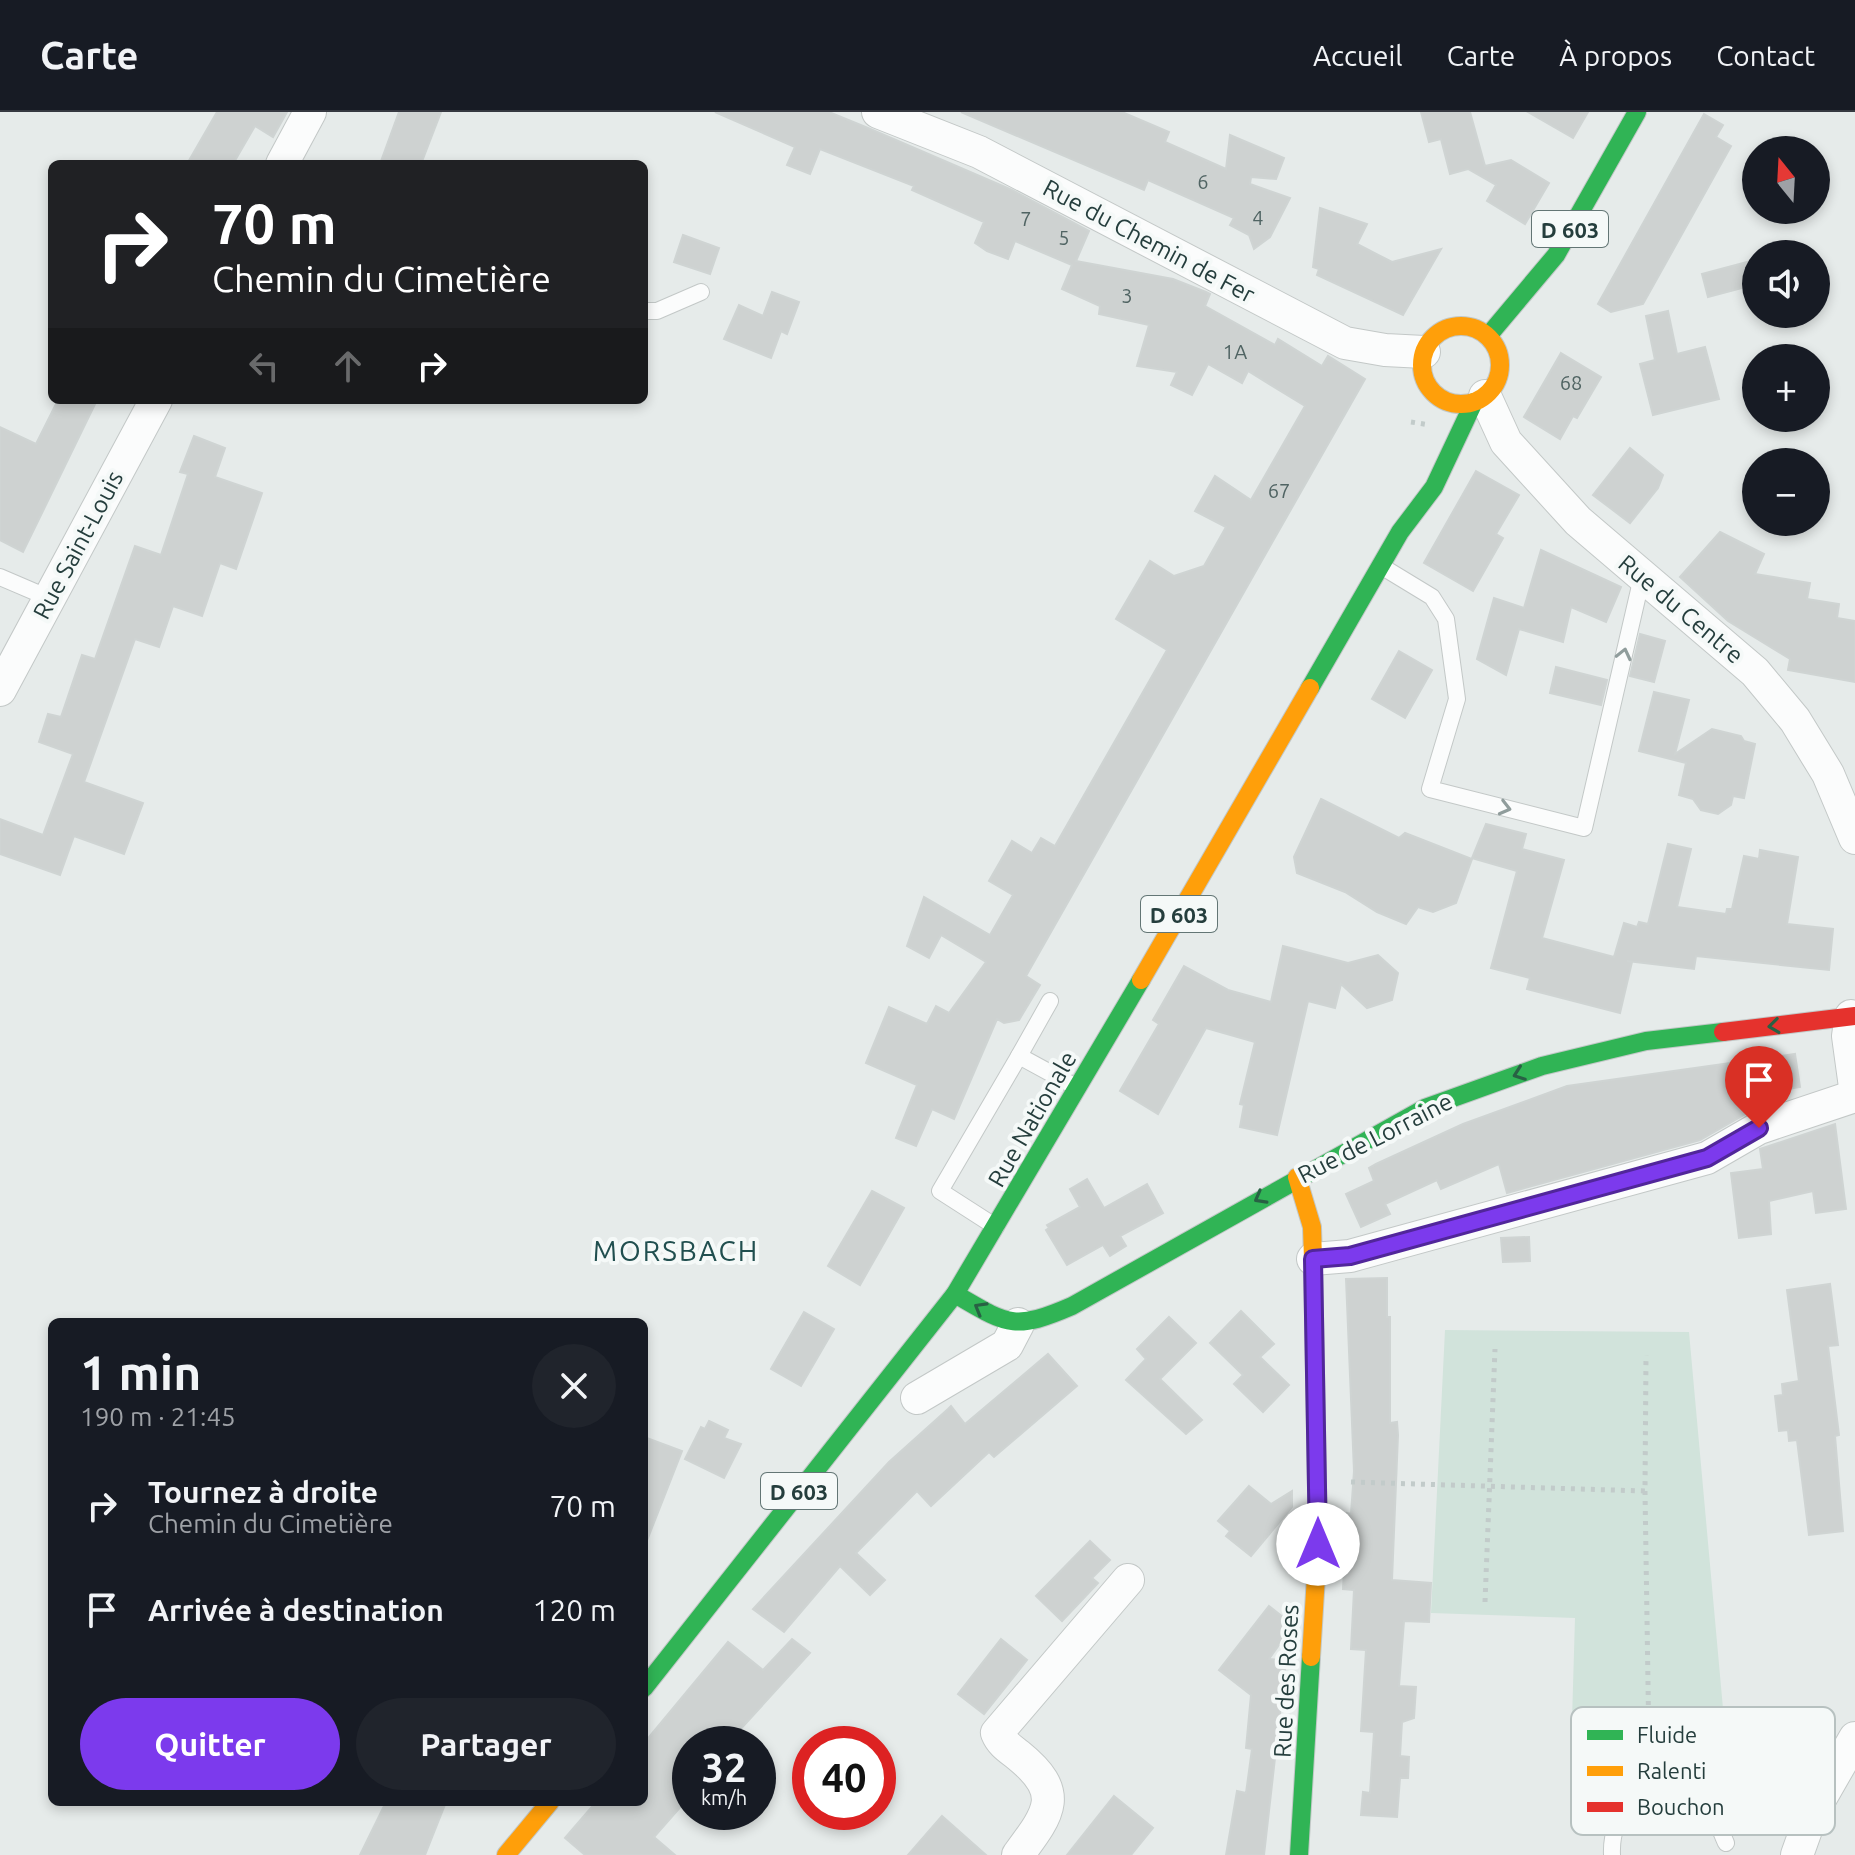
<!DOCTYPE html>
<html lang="fr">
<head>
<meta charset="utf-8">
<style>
  :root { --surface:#171b24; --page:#20242c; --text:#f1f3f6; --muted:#9ea1a6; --line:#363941; --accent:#7c3aed }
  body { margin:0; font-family:Ubuntu,sans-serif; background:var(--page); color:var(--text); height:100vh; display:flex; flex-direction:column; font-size:30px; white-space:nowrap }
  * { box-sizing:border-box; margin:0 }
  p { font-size:26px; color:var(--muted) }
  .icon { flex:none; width:44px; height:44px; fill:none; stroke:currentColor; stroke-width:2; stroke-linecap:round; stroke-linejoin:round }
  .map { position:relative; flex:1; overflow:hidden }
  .panel { position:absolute; left:48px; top:1206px; width:600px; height:488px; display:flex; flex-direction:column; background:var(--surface); border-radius:12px; box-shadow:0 4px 12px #0003 }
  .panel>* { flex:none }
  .guide { position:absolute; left:48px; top:48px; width:600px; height:244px; border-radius:12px; box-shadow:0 4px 12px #0003; background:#202124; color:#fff; overflow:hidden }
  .needle { width:52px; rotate:342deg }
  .fabs { position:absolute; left:1742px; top:24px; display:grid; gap:16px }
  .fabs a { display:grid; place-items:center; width:88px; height:88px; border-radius:50%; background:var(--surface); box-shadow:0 4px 12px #0003; font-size:40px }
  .speed { position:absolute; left:672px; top:1614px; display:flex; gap:16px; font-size:40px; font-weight:700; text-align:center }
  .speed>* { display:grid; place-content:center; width:104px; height:104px; border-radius:50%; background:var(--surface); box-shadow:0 4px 12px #0003; line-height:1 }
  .speed small { font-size:20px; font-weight:400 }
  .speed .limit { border:12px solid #d22; background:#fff; color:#111 }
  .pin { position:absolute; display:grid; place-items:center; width:68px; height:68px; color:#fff; margin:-82px -34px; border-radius:50% 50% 50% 0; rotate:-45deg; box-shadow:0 0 8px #0007 }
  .pin .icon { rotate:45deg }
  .me { position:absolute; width:88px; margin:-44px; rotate:0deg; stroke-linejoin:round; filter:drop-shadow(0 0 6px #0008) }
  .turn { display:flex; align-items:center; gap:28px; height:168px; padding:0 32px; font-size:36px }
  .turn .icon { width:104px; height:104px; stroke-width:2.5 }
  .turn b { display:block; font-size:56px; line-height:68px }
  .lanes { display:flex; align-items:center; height:76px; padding:0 32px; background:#0003; justify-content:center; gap:40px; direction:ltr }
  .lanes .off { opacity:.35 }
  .round { display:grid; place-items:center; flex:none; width:84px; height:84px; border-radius:42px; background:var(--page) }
  .headline { display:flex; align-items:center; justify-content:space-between; height:136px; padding:0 32px }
  h1 { font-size:48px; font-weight:700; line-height:60px }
  .primary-button { display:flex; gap:16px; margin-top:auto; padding:16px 32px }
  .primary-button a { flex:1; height:92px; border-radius:48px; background:var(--accent); color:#fff; font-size:32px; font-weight:700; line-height:92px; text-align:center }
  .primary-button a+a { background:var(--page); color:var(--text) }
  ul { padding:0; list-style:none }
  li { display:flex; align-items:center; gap:24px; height:104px; padding:0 32px }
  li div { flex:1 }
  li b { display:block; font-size:30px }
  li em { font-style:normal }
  header { display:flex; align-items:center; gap:48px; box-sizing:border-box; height:112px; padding:0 40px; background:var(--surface); border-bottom:2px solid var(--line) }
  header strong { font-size:38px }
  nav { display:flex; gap:44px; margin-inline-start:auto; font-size:28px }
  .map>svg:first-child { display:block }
  .green { fill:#d1e3db }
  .building { fill:#ced2d1; stroke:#cfd4d3; stroke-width:2 }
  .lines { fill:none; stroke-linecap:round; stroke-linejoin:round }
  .lane-casing { stroke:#c3c8c7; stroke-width:18 }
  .street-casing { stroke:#c3c8c7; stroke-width:34 }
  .fast-casing { stroke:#c2c8c7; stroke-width:20 }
  .slow-casing { stroke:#c2c8c7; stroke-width:20 }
  .jam-casing { stroke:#c2c8c7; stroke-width:20 }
  .path { stroke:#c2cbca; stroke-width:5; stroke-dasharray:4 6; stroke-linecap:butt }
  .lane { stroke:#fbfcfc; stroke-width:16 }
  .street { stroke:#fbfcfc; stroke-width:32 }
  .fast { stroke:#30b455; stroke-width:18 }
  .slow { stroke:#ff9f0a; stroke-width:18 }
  .jam { stroke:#e5322d; stroke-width:18 }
  .oneway { stroke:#909d9c }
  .oneway2 { stroke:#286144 }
  .route-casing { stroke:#51269a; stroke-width:20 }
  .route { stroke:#7c3aed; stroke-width:14 }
  .labels { text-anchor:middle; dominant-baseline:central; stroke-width:8; stroke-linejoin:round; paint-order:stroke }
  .number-label { font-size:20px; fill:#506463 }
  .shield { fill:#f5f9f8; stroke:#637675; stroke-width:2 }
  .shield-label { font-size:22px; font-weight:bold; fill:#253e3d }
  .street-label { font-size:24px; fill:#253e3d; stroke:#f5f9f8 }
  .quarter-label { font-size:28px; letter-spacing:2px; fill:#214f4f; stroke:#f5f9f8 }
  .key { fill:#f5f9f8; stroke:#b7c1c0; stroke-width:2 }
  .key-label { font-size:22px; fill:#253e3d }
</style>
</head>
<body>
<header>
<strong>Carte</strong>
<nav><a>Accueil</a><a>Carte</a><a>À propos</a><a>Contact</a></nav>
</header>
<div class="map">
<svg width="1855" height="1743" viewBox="0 0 1855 1743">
  <rect width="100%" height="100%" fill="#e6ebea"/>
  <!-- green -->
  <polygon class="green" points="1445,1218 1689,1220 1729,1663 1570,1676 1575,1506 1431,1501"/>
  <!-- building -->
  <g class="building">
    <polygon points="217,0 287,0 273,25 255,14 233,52 187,52"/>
    <polygon points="399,0 441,0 421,52 380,52"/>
    <polygon points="715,0 829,0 868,16 1012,78 1089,119 1076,149 1173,167 1206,180 1210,182 1205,194 1275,233 1278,227 1322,254 1328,244 1365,267 1026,864 1040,873 1019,908 1004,911 997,907 954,1007 932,997 916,1034 896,1026 917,973 866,951 889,895 927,912 936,894 949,901 986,850 941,823 929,846 907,834 924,785 990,823 1013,783 989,769 1012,729 1032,741 1041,726 1055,734 1167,538 1116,507 1150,449 1174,464 1204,454 1226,415 1195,399 1215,364 1251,388 1305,294 1248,259 1242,271 1208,252 1192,283 1171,273 1177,260 1137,254 1149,213 1099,202 1100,194 1062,177 1072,153 1015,129 1008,147 987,139 975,131 984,110 912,78 914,74 820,37 810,62 787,53 795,35"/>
    <polygon points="961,0 1122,0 1169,20 1165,30 1226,57 1230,23 1284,46 1276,67 1251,65 1250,72 1290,86 1270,125 1254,137 1249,123 1230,113 1234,106 1148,68 1144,78"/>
    <polygon points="1421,0 1470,0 1485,54 1511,48 1549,71 1525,112 1487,89 1496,73 1468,57 1450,62 1441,27 1429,30"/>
    <polygon points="1528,0 1588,0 1573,26"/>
    <polygon points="1704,2 1723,13 1716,25 1731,34 1643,192 1611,200 1598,192"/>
    <polygon points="1320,96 1367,112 1357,132 1392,150 1441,137 1403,203 1317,163 1319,157 1313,155"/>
    <polygon points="683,123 719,136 710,162 674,150"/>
    <polygon points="1747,150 1753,173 1708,185 1702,162"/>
    <polygon points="772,180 799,190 787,222 781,219 771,246 724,227 739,193 763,204"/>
    <polygon points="1668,199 1677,242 1705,235 1719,287 1653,303 1640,252 1655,248 1646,204"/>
    <polygon points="1561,241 1601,265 1577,306 1573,304 1560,327 1524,305"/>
    <polygon points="58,288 97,288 23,440 0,428 0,315 36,332"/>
    <polygon points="194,324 225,336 215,365 262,381 236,457 220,451 202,504 173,494 159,535 135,527 84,670 143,691 124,742 74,724 60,763 0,742 0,707 43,723 73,642 39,630 48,602 61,605 82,543 95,547 135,434 161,443 188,362 180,360"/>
    <polygon points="1630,336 1663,363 1658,376 1630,411 1593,383"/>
    <polygon points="1476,359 1519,383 1496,422 1503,426 1473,479 1424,451"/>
    <polygon points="1720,420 1764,442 1755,462 1810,471 1807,487 1839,492 1837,506 1855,509 1855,570 1788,558 1790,547 1728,509 1680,465"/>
    <polygon points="1541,438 1621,475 1606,510 1571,495 1563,530 1519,517 1506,563 1477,547 1494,486 1524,496"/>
    <polygon points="1640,522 1665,529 1654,570 1630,564"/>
    <polygon points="1399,539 1432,558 1405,606 1372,587"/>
    <polygon points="1556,555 1607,568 1601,593 1550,581"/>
    <polygon points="1654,580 1689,588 1675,642 1712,617 1741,624 1744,629 1755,632 1744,686 1733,684 1731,693 1718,702 1701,698 1693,687 1679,683 1686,651 1639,639"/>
    <polygon points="1321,687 1399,726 1405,721 1472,747 1456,791 1433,800 1418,795 1406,812 1377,800 1345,780 1297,761 1294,745"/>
    <polygon points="1486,712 1526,722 1522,737 1564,748 1542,826 1614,845 1624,811 1637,815 1639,810 1648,812 1668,732 1691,737 1677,795 1726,802 1727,797 1732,797 1744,744 1759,747 1760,738 1798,745 1787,812 1833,817 1829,858 1696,844 1694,857 1627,849 1632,850 1620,901 1527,877 1530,866 1491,856 1517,759 1472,746"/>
    <polygon points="1283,834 1348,851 1378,843 1398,861 1392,888 1367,896 1341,872 1335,896 1308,889 1277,1023 1240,1015 1244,993 1240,992 1255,930 1206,916 1158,1002 1120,979 1159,912 1153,908 1184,854 1228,878 1271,890"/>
    <polygon points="1795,942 1800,975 1746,984 1749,1000 1700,1028 1507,1081 1499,1052 1441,1077 1437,1068 1385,1092 1390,1102 1361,1115 1346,1082 1374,1069 1369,1056 1376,1052 1463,1012 1567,974"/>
    <polygon points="1835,1012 1846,1097 1816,1101 1813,1079 1769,1089 1771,1122 1739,1126 1731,1061 1763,1057 1760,1037"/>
    <polygon points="1087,1067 1104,1096 1147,1072 1163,1101 1120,1124 1126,1134 1110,1144 1103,1133 1067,1153 1046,1118 1049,1116 1047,1113 1080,1095 1070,1077"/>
    <polygon points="872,1079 904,1096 860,1173 828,1154"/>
    <polygon points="1529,1125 1530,1149 1503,1150 1501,1126"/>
    <polygon points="1387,1166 1387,1205 1390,1205 1390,1311 1397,1310 1398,1323 1392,1468 1431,1471 1429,1510 1404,1509 1399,1574 1416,1575 1414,1606 1402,1610 1400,1644 1409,1645 1408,1666 1400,1666 1397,1705 1361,1703 1363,1680 1370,1681 1374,1620 1361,1619 1366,1538 1351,1537 1354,1478 1343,1477 1347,1401 1351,1402 1354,1359 1346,1167"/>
    <polygon points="1830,1172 1838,1233 1828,1234 1839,1323 1835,1324 1843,1419 1809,1423 1797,1328 1789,1329 1788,1318 1779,1319 1775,1284 1783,1283 1782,1272 1799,1269 1787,1178"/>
    <polygon points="1241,1199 1274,1232 1260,1245 1289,1273 1263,1300 1234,1272 1243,1263 1210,1231"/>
    <polygon points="804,1200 834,1217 801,1274 771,1257"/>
    <polygon points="1169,1205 1196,1231 1160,1267 1202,1308 1186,1322 1126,1268 1146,1247 1137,1237"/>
    <polygon points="1048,1242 1077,1274 994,1345 989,1340 931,1394 917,1379 856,1441 885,1468 870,1483 840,1454 784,1520 753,1497 889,1350 948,1297 951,1294 965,1312"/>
    <polygon points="709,1309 728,1318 724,1326 741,1332 724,1366 685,1347 701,1315 705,1317"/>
    <polygon points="644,1325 682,1339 646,1431 644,1431"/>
    <polygon points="1249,1374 1271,1392 1292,1379 1292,1395 1251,1444 1226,1424 1230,1419 1218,1409"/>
    <polygon points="1090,1429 1110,1448 1092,1466 1098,1471 1062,1509 1036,1484"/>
    <polygon points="1269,1494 1288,1509 1287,1522 1269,1547 1286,1549 1264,1743 1226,1743 1237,1679 1246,1681 1252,1637 1246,1636 1251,1583 1219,1558"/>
    <polygon points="792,1527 810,1541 727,1632 690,1632 690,1637 676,1654 690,1667 690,1684 654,1725 675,1743 585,1743 565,1726 596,1690 644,1690 644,1631 728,1530 763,1558"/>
    <polygon points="1001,1527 1027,1548 984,1602 958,1582"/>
    <polygon points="1114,1684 1153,1716 1131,1743 1067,1743"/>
    <polygon points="386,1690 446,1690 425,1743 360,1743"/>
    <polygon points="942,1704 986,1743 908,1743"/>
  </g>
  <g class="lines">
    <defs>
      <g id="lane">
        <polyline points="644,199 657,199 701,180"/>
        <polyline points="1381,454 1432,485 1446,507 1457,587 1430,677 1584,716 1642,465"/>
        <polyline points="0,465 49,486"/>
        <polyline points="1050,889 1019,944 1076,975"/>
        <polyline points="996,1115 940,1079 1019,944"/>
        <path d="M1612,1743C1610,1699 1643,1671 1686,1685C1692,1687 1700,1689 1704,1692C1715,1701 1720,1718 1726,1731"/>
      </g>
      <g id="street">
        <polyline points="878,0 979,40 1345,231 1385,238 1424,240"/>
        <polyline points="282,52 310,0"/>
        <polyline points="1485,284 1506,330 1578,409 1755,560 1795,608 1828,662 1855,726"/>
        <polyline points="0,578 156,288"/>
        <polyline points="1851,904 1848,924 1855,975"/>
        <polyline points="1313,1147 1350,1144 1707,1046 1759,1016 1855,984"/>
        <polyline points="917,1286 1007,1233 1018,1212"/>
        <path d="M1018,1743C1050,1700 1065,1681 1018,1643C1009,1636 1001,1631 997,1621L1128,1468"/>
        <polyline points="1797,1743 1812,1701 1855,1626"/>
      </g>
      <g id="fast">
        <polyline points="1488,224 1556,143 1637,0"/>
        <polyline points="1310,576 1400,420 1434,375 1474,290"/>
        <path d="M955,1182C1008,1213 1014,1219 1072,1194L1425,996L1542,954L1646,929L1723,920"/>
        <polyline points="644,1576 955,1182 1141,868"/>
        <polyline points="1299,1743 1311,1545"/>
      </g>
      <g id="slow">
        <circle cx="1461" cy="253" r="39"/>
        <polyline points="1141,868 1310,576"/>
        <polyline points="1297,1065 1312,1115 1313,1147 1318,1432 1311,1545"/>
        <polyline points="506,1743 550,1690"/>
      </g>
      <polyline id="jam" points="1723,920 1855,904"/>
    </defs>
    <!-- lane casing -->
    <use href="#lane" class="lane-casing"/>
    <!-- street casing -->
    <use href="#street" class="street-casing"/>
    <!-- fast casing -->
    <use href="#fast" class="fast-casing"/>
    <!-- slow casing -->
    <use href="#slow" class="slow-casing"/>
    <!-- jam casing -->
    <use href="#jam" class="jam-casing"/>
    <!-- path -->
    <g class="path">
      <polyline points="1411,310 1430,313"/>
      <polyline points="1351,1370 1645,1379 1646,1243"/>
      <polyline points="1645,1379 1649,1635"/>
      <polyline points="1485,1490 1495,1237"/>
    </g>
    <!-- lane -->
    <use href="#lane" class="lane"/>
    <!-- street -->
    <use href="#street" class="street"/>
    <!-- fast -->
    <use href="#fast" class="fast"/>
    <!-- slow -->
    <use href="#slow" class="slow"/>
    <!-- jam -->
    <use href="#jam" class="jam"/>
  </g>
  <!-- one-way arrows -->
  <defs><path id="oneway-chevron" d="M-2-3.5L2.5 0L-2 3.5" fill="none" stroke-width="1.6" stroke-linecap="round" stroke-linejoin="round" transform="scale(2)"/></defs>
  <g class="oneway">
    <use href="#oneway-chevron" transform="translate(1624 542) rotate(-77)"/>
    <use href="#oneway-chevron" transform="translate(1505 696) rotate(14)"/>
  </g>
  <g class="oneway2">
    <use href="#oneway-chevron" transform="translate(1774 914) rotate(173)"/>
    <use href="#oneway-chevron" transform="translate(1519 962) rotate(160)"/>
    <use href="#oneway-chevron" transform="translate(1260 1086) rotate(151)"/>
    <use href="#oneway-chevron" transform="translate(980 1196) rotate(-150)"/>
  </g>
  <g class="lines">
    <defs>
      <polyline id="route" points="1318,1432 1313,1147 1350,1144 1707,1046 1759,1016"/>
    </defs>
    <!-- route casing -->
    <use href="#route" class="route-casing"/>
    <!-- route -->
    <use href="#route" class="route"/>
  </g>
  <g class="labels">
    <!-- number labels -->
    <g class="number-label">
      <text x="1203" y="69">6</text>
      <text x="1258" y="105">4</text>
      <text x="1026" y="106">7</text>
      <text x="1064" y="125">5</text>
      <text x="1127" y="183">3</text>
      <text x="1235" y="239">1A</text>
      <text x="1571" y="270">68</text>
      <text x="1279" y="378">67</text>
    </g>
    <!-- shield labels -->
    <g class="shield">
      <rect x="1532" y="99" width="76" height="36" rx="6"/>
      <rect x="1141" y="784" width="76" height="36" rx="6"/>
      <rect x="761" y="1361" width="76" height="36" rx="6"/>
    </g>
    <g class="shield-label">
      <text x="1570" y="117">D 603</text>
      <text x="1179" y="802">D 603</text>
      <text x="799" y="1379">D 603</text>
    </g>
    <!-- street labels -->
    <g class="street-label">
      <text transform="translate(1149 129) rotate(28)">Rue du Chemin de Fer</text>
      <text transform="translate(78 433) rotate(-62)">Rue Saint-Louis</text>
      <text transform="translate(1681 497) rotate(40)">Rue du Centre</text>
      <text transform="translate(1032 1007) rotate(-60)">Rue Nationale</text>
      <text transform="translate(1375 1026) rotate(-27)">Rue de Lorraine</text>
      <text transform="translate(1286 1569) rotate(-87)">Rue des Roses</text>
    </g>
    <!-- quarter labels -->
    <g class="quarter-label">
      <text x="676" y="1138">MORSBACH</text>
    </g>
  </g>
  <!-- legend -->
  <rect x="1571" y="1595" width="264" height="128" rx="12" class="key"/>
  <rect x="1587" y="1618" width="36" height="10" fill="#30b455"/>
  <rect x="1587" y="1654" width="36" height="10" fill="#ff9f0a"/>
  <rect x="1587" y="1690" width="36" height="10" fill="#e5322d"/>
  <g class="key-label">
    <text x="1637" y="1631">Fluide</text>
    <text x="1637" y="1667">Ralenti</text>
    <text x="1637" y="1703">Bouchon</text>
  </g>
</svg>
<div class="fabs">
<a><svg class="needle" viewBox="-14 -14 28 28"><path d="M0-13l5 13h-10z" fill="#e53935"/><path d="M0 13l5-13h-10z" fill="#9ea1a6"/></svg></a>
<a><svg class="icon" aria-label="sound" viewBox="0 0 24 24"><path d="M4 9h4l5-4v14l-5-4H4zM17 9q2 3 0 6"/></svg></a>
<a>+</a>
<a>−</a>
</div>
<div class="speed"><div>32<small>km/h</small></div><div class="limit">40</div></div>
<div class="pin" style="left:1759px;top:1016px;background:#d93025"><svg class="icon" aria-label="arrive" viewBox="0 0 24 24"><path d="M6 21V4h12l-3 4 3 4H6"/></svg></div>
<svg class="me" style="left:1318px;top:1432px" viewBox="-20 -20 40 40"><circle r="19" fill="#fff"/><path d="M0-13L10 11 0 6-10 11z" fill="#7c3aed"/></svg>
<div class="guide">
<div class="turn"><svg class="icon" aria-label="right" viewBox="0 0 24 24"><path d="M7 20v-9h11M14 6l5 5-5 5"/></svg><div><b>70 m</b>Chemin du Cimetière</div></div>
<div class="lanes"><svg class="icon off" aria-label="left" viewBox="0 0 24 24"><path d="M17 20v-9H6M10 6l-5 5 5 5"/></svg><svg class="icon off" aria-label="ahead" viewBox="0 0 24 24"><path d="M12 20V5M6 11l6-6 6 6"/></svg><svg class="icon" aria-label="right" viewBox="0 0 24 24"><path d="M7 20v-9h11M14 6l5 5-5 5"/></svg></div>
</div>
<section class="panel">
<div class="headline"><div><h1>1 min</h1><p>190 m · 21:45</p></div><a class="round"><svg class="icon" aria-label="close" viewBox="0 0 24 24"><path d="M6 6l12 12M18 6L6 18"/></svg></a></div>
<ul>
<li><svg class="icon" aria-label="right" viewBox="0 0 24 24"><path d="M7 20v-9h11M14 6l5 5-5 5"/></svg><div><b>Tournez à droite</b><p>Chemin du Cimetière</p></div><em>70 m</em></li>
<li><svg class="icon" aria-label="arrive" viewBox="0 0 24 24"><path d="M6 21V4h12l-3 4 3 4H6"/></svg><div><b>Arrivée à destination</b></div><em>120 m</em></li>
</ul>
<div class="primary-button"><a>Quitter</a><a>Partager</a></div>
</section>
</div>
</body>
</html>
